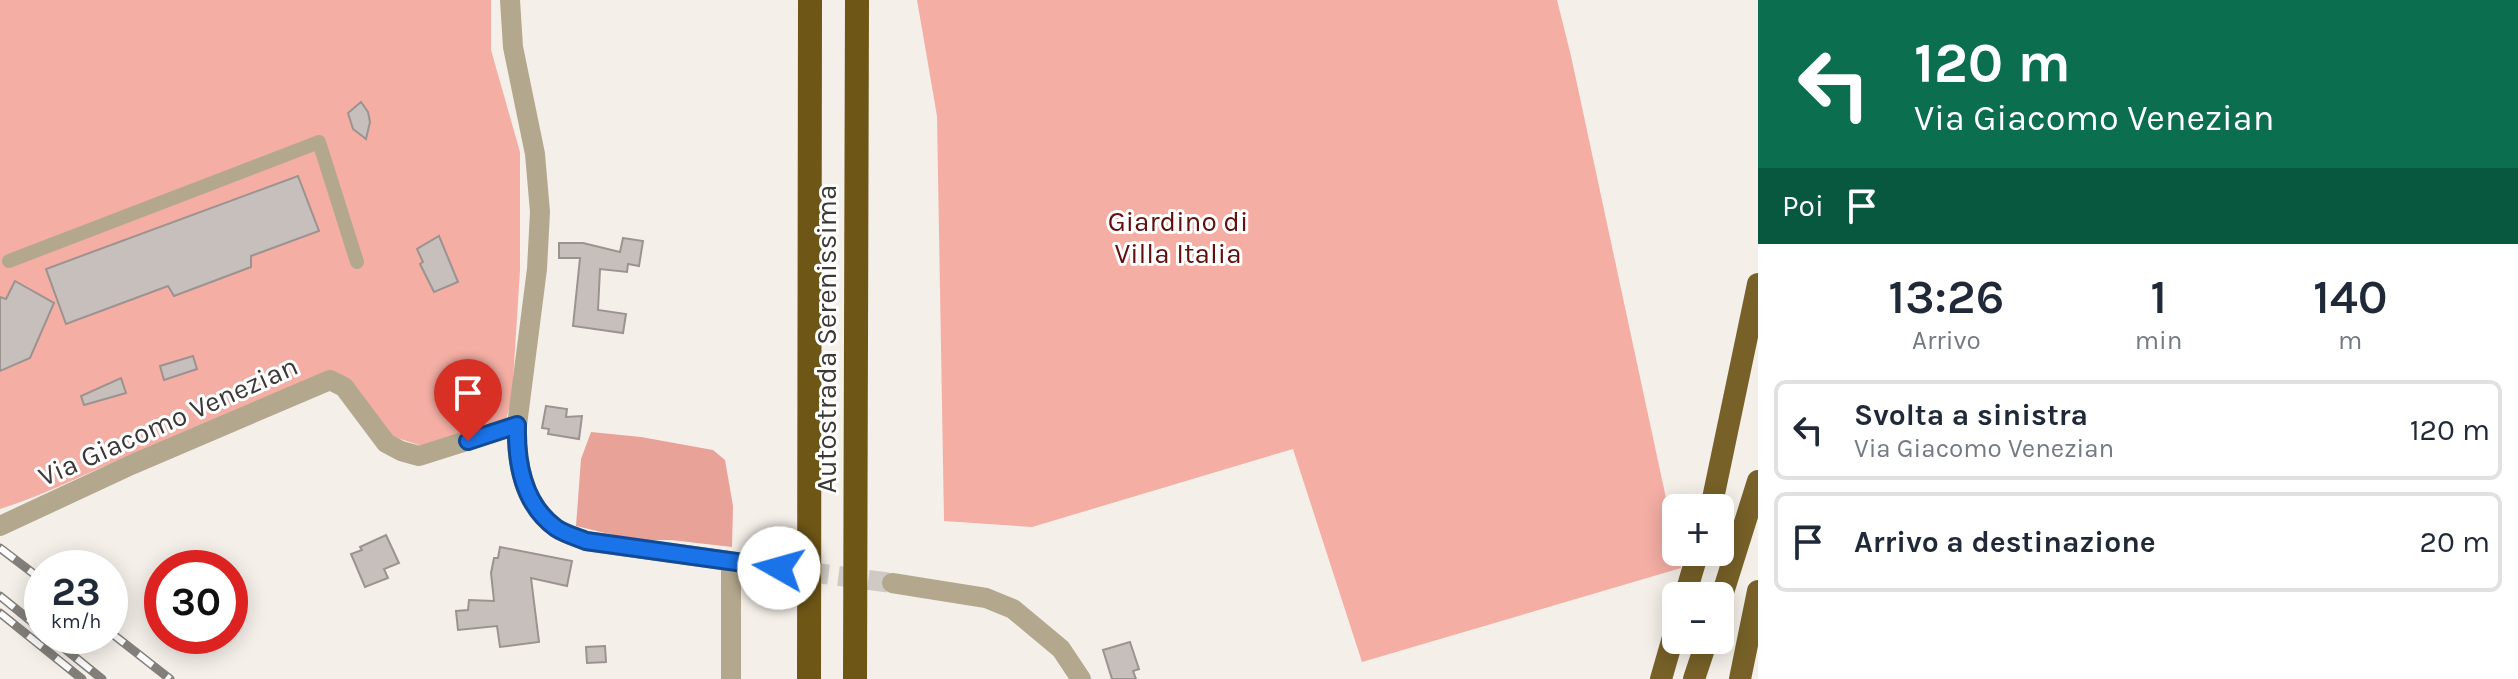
<!DOCTYPE html>
<html lang="it">
<head>
<meta charset="utf-8">
<style>
  :root { --surface:#fff; --page:#f2f2f3; --text:#1f2937; --muted:#747a83; --line:#e0e1e3 }
  body { margin:0; font-family:Karla,sans-serif; background:var(--page); color:var(--text); height:100vh; display:flex; flex-direction:column; font-size:30px; white-space:nowrap }
  * { box-sizing:border-box; margin:0 }
  p { font-size:26px; color:var(--muted) }
  .icon { flex:none; width:44px; height:44px; fill:none; stroke:currentColor; stroke-width:2; stroke-linecap:round; stroke-linejoin:round }
  .map { position:relative; flex:1; overflow:hidden }
  .drawer { display:flex; flex-direction:column; background:var(--surface); width:760px }
  .drawer>* { flex:none }
  .guide { background:#0b6e4f; color:#fff; overflow:hidden }
  .buttons { position:absolute; left:1662px; top:494px; display:grid; gap:16px }
  .buttons a { display:grid; place-items:center; width:72px; height:72px; border-radius:12px; background:var(--surface); box-shadow:0 4px 20px #0003; font-size:40px }
  .speed { position:absolute; left:24px; top:550px; display:flex; gap:16px; font-size:40px; font-weight:700; text-align:center }
  .speed>* { display:grid; place-content:center; width:104px; height:104px; border-radius:50%; background:var(--surface); box-shadow:0 4px 20px #0003; line-height:1 }
  .speed small { font-size:20px; font-weight:400 }
  .speed .limit { border:12px solid #d22; background:#fff; color:#111 }
  .pin { position:absolute; display:grid; place-items:center; width:68px; height:68px; color:#fff; margin:-82px -34px; border-radius:50% 50% 50% 0; rotate:-45deg; box-shadow:0 0 8px #0007 }
  .pin .icon { rotate:45deg }
  .me { position:absolute; width:88px; margin:-44px; rotate:277deg; stroke-linejoin:round; filter:drop-shadow(0 0 6px #0008) }
  .turn { display:flex; align-items:center; gap:28px; height:168px; padding:0 24px; font-size:36px }
  .turn .icon { width:104px; height:104px; stroke-width:2.5 }
  .turn b { display:block; font-size:56px; line-height:68px }
  .then { display:flex; align-items:center; height:76px; padding:0 24px; background:#0003; gap:16px; font-size:30px }
  .eta { display:flex; justify-content:space-evenly; align-items:center; height:136px; text-align:center }
  .eta b { font-size:48px; font-weight:600; line-height:56px }
  ul { padding:0; list-style:none }
  li { display:flex; align-items:center; gap:24px; height:100px; margin:0 16px 12px; padding:0 8px; border:4px solid var(--line); border-radius:12px }
  li div { flex:1 }
  li b { display:block; font-size:30px }
  li em { font-style:normal }
  main { display:flex; flex:1; min-height:0 }
  .map>svg:first-child { display:block }
  .green { fill:#f4aea4 }
  .forest { fill:#e8a298 }
  .building { fill:#c6bfbb; stroke:#9b9390; stroke-width:2 }
  .lines { fill:none; stroke-linecap:round; stroke-linejoin:round }
  .minor-tunnel { stroke:#d0cac5; stroke-width:20; stroke-dasharray:20 10; stroke-linecap:butt }
  .pedestrian { stroke:#b3a88e; stroke-width:14 }
  .minor { stroke:#b3a88e; stroke-width:20 }
  .trunk { stroke:#776128; stroke-width:22 }
  .motorway { stroke:#6e5616; stroke-width:24 }
  .rail-casing { stroke:#837f7b; stroke-width:9 }
  .rail { stroke:#fff; stroke-width:6; stroke-dasharray:18; stroke-linecap:butt }
  .route-casing { stroke:#114b97; stroke-width:20 }
  .route { stroke:#1a73e8; stroke-width:14 }
  .labels { text-anchor:middle; dominant-baseline:central; stroke-width:6; stroke-linejoin:round; paint-order:stroke }
  .park-label { font-size:28px; fill:#61100d; stroke:#fff }
  .street-label { font-size:28px; fill:#3b3836; stroke:#fff }
</style>
</head>
<body>
<main>
<div class="map">
<svg width="1758" height="679" viewBox="0 0 1758 679">
  <rect width="100%" height="100%" fill="#f5efe9"/>
  <!-- green -->
  <g class="green">
    <path d="M0,0H491V50L520,152V270L512,397L506,420L422,446L391,436L350,384C277,407 203,428 132,455C87,472 46,495 0,509Z"/>
    <polygon points="917,0 1557,0 1571,56 1681,568 1362,662 1293,449 1032,527 944,521 937,116"/>
  </g>
  <!-- forest -->
  <polygon class="forest" points="591,432 641,437 713,450 725,460 733,506 732,547 671,540 634,540 576,526 581,459"/>
  <!-- building -->
  <g class="building">
    <polygon points="361,102 368,112 370,122 366,139 353,129 348,113"/>
    <polygon points="298,176 319,231 251,256 251,267 174,296 168,286 66,324 46,269"/>
    <polygon points="439,236 458,282 434,292 420,264 423,262 417,249"/>
    <polygon points="623,238 643,241 639,266 628,264 627,272 600,269 598,310 626,314 623,333 573,326 580,258 559,258 559,243 583,243 620,252"/>
    <polygon points="15,281 54,303 30,358 0,371 0,297 6,299"/>
    <polygon points="193,356 197,369 164,380 160,366"/>
    <polygon points="121,378 126,393 84,405 81,396"/>
    <polygon points="471,394 491,397 489,418 468,415"/>
    <polygon points="546,406 567,409 566,417 582,416 579,439 548,434 549,429 542,428"/>
    <polygon points="386,535 399,563 384,569 388,578 365,587 351,554 362,550 360,547"/>
    <polygon points="500,547 572,561 567,586 531,578 539,642 500,647 497,626 458,630 456,611 468,610 469,600 494,601 491,573 494,558 498,558"/>
    <polygon points="1130,642 1139,669 1133,671 1136,679 1112,679 1103,650"/>
    <polygon points="605,646 606,662 587,663 586,647"/>
  </g>
  <g class="lines">
    <!-- minor-tunnel -->
    <polyline class="minor-tunnel" points="779,568 892,583"/>
    <!-- pedestrian -->
    <polyline class="pedestrian" points="9,261 319,142 357,262"/>
    <!-- minor -->
    <g class="minor">
      <path d="M510,0L513,47L535,154L540,212L537,269L517,425C516,463 523,504 556,528C565,534 577,537 586,541L779,568"/>
      <polyline points="0,526 131,465 330,380 344,387 386,443 401,451 419,456 517,425"/>
      <polyline points="892,583 986,598 1013,609 1061,649 1081,679"/>
      <polyline points="731,679 731,562"/>
    </g>
    <!-- trunk -->
    <g class="trunk">
      <polyline points="1711,508 1758,284"/>
      <polyline points="1685,596 1698,552"/>
      <polyline points="1720,602 1758,481"/>
      <polyline points="1661,679 1676,627"/>
      <polyline points="1694,679 1707,640"/>
      <polyline points="1740,679 1758,591"/>
    </g>
    <!-- motorway -->
    <g class="motorway">
      <polyline points="809,679 810,0"/>
      <polyline points="855,679 857,0"/>
    </g>
    <defs>
      <g id="rail">
        <polyline points="0,548 42,580"/>
        <polyline points="0,596 42,630"/>
        <polyline points="0,613 82,679"/>
        <polyline points="110,632 170,679"/>
        <polyline points="49,636 102,679"/>
      </g>
    </defs>
    <!-- rail casing -->
    <use href="#rail" class="rail-casing"/>
    <!-- rail -->
    <use href="#rail" class="rail"/>
  </g>
  <g class="lines">
    <defs>
      <path id="route" d="M468,441L517,425C516,463 523,504 556,528C565,534 576,537 586,541L779,568"/>
    </defs>
    <!-- route casing -->
    <use href="#route" class="route-casing"/>
    <!-- route -->
    <use href="#route" class="route"/>
  </g>
  <g class="labels">
    <!-- park labels -->
    <g class="park-label">
      <text x="1178" y="221">Giardino di<tspan x="1178" dy="32">Villa Italia</tspan></text>
    </g>
    <!-- street labels -->
    <g class="street-label">
      <text transform="translate(826 339) rotate(-90)">Autostrada Serenissima</text>
      <text transform="translate(168 421) rotate(-24)">Via Giacomo Venezian</text>
    </g>
  </g>
</svg>
<div class="buttons">
<a>+</a>
<a>−</a>
</div>
<div class="speed"><div>23<small>km/h</small></div><div class="limit">30</div></div>
<div class="pin" style="left:468px;top:441px;background:#d93025"><svg class="icon" aria-label="arrive" viewBox="0 0 24 24"><path d="M6 21V4h12l-3 4 3 4H6"/></svg></div>
<svg class="me" style="left:779px;top:568px" viewBox="-20 -20 40 40"><circle r="19" fill="#fff"/><path d="M0-13L10 11 0 6-10 11z" fill="#1a73e8"/></svg>
</div>
<section class="drawer">
<div class="guide">
<div class="turn"><svg class="icon" aria-label="left" viewBox="0 0 24 24"><path d="M17 20v-9H6M10 6l-5 5 5 5"/></svg><div><b>120 m</b>Via Giacomo Venezian</div></div>
<div class="then">Poi<svg class="icon" aria-label="arrive" viewBox="0 0 24 24"><path d="M6 21V4h12l-3 4 3 4H6"/></svg></div>
</div>
<div class="eta">
<div><b>13:26</b><p>Arrivo</p></div>
<div><b>1</b><p>min</p></div>
<div><b>140</b><p>m</p></div>
</div>
<ul>
<li><svg class="icon" aria-label="left" viewBox="0 0 24 24"><path d="M17 20v-9H6M10 6l-5 5 5 5"/></svg><div><b>Svolta a sinistra</b><p>Via Giacomo Venezian</p></div><em>120 m</em></li>
<li><svg class="icon" aria-label="arrive" viewBox="0 0 24 24"><path d="M6 21V4h12l-3 4 3 4H6"/></svg><div><b>Arrivo a destinazione</b></div><em>20 m</em></li>
</ul>
</section>
</main>
</body>
</html>
